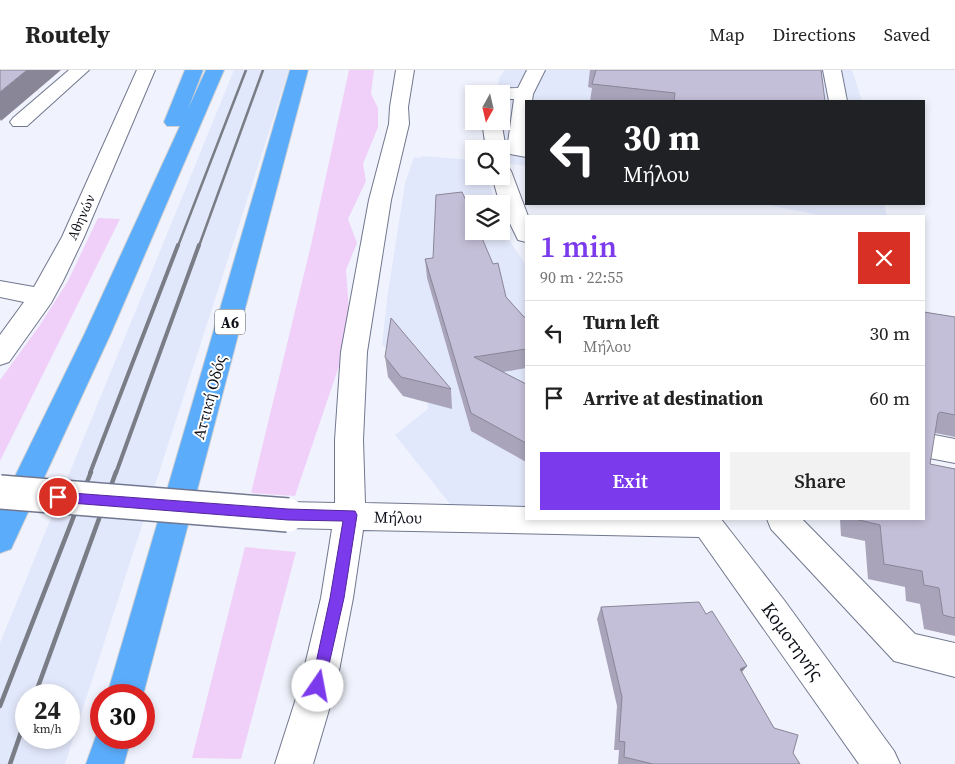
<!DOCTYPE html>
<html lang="en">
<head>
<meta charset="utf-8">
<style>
  :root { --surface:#fff; --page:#f2f2f2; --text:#222; --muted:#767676; --line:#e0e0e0; --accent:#7c3aed }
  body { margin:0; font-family:"Source Serif 4",serif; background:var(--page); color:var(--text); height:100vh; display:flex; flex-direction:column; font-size:19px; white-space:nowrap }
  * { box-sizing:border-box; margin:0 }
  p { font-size:16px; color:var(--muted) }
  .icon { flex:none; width:28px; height:28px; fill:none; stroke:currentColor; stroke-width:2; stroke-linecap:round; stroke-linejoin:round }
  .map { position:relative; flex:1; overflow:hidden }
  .sheet { position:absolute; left:525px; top:145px; width:400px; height:305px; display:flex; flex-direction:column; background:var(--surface); border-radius:0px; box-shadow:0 2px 8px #0003 }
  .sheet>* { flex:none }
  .hud { position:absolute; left:525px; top:30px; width:400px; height:105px; border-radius:0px; box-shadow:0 2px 8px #0003; background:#202124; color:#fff; overflow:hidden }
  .needle { width:32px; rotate:188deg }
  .tools { position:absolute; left:465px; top:15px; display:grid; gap:10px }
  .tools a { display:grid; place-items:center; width:45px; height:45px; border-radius:0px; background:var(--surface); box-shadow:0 2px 8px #0003; font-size:25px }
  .speed { position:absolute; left:15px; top:614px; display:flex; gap:10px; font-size:25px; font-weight:700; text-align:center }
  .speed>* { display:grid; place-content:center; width:65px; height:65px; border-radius:50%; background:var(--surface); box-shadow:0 2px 8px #0003; line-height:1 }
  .speed small { font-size:12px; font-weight:400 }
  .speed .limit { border:8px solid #d22; background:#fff; color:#111 }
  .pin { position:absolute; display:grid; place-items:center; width:42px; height:42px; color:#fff; margin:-21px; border:2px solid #fff; border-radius:50%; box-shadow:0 1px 5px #0007 }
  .me { position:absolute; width:55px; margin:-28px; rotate:12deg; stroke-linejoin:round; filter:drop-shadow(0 0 4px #0008) }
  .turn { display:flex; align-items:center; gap:18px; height:105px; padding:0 15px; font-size:22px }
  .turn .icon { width:65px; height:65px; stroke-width:2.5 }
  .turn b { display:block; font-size:35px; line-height:42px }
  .round { display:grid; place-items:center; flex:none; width:52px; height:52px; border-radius:0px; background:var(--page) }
  .head { display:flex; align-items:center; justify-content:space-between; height:85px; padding:0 15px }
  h1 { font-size:30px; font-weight:600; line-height:38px; color:var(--accent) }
  .action { display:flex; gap:10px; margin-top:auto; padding:10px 15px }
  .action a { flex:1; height:58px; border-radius:0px; background:var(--accent); color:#fff; font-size:20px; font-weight:600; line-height:58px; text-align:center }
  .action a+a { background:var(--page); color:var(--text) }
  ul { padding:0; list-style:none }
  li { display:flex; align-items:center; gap:15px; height:65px; padding:0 15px; border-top:1px solid var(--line) }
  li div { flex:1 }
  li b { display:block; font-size:19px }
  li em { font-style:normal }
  header { display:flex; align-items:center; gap:30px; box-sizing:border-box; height:70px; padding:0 25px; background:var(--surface); border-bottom:1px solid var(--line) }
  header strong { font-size:24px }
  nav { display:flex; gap:28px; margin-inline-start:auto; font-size:18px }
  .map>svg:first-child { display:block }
  .built { fill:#e2e8fb; fill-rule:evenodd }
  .green { fill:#f0d0f9 }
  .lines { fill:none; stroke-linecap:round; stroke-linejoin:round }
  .minor-casing { stroke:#71778e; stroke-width:2 }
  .highway-casing { stroke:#cfcfd1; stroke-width:2 }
  .minor { fill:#fff; fill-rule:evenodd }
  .highway { fill:#5badfc; fill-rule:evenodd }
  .rail-far2 { stroke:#7a7d86; stroke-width:2.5 }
  .rail-far1 { stroke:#7a7d86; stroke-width:4 }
  .rail { stroke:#7a7d86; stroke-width:4.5 }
  .minor-bridge-casing { stroke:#71778e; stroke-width:36; stroke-linecap:butt }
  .minor-bridge { stroke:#fff; stroke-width:33 }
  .wall { fill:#a9a4ba }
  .shaded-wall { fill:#898697 }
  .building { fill:#c4bfd8; stroke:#898697 }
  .route { fill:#7c3aed; stroke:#51269a }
  .labels { text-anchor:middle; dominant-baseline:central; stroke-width:4; stroke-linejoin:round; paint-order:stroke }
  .far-street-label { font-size:14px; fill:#0f111a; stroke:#fff }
  .shield { fill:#fff; stroke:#57585f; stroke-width:1 }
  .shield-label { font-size:15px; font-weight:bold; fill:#0f111a }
  .street-label { font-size:16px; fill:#0f111a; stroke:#fff }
  .near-street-label { font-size:19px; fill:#0f111a; stroke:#fff }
</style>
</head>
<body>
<header>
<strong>Routely</strong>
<nav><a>Map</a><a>Directions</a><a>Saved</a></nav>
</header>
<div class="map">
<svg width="955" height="694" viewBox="0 0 955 694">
  <rect width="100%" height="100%" fill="#f0f3fd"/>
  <!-- built -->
  <g class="built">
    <path d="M234,0H289L65,694H0V573ZM26,625H69V668H26Z"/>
    <polygon points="505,0 852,0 862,31 526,31 526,96 505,93 497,51 501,51 501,24 497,24 499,8"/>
    <polygon points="421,86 474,90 474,106 487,106 496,134 474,134 474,161 501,161 501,147 511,173 526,195 526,440 454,439 395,365 429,338 427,336 428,332 403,326 388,307 392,283 382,275 387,229 405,113 414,87 420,88"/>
    <polygon points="763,134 884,134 887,146 824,146"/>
  </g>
  <!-- green -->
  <g class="green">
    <polygon points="349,0 374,0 371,24 378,38 378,57 363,94 366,111 348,149 357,173 346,200 349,240 340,293 295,426 251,423 311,175"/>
    <polygon points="98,148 120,149 0,391 0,310 40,255 68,211"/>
    <polygon points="245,477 296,482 241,689 192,688"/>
  </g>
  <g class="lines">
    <defs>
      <g id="minor">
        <polygon points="69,0 89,0 27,56 13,56 10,52 13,48"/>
        <polygon points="137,0 155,0 84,167 63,211 51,233 9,292 0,295 0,265 24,232 0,227 0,211 34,217 62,167"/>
        <polygon points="396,0 414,0 408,37 409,54 391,130 367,282 363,370 365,433 526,437 526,449 721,449 784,530 894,681 900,694 859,694 699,467 363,460 353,528 336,616 313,694 275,694 300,616 321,528 332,459 288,458 277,454 273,445 277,436 288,432 335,433 335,370 341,282 369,130 389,54 390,37"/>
        <polygon points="527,0 545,0 533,24 532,31 526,31 526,87 510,84 507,80 514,29 501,29 501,24 479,23 482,19 518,18"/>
        <polygon points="823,0 841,0 847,31 829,31"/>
        <polygon points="482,51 501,51 506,79 503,83 501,84 501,79 486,79"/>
        <polygon points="501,95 508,97 511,101 528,146 526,146 526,172 518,170 499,131 492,106 501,106"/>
        <polygon points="924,363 955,369 955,393 924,387"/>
        <polygon points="767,449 802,449 915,564 955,573 955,607 894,591 771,459"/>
      </g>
      <g id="highway">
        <polygon points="185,0 203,0 188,39 206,0 224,0 111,263 11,479 0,483 0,437 85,263 180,56 167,56 164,52"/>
        <polygon points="290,0 308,0 143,625 107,625"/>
        <polygon points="100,655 101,668 131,668 124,694 86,694"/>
      </g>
    </defs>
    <!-- minor casing -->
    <use href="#minor" class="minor-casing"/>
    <!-- highway casing -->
    <use href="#highway" class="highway-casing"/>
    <!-- minor -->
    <use href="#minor" class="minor"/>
    <!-- highway -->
    <use href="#highway" class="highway"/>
    <!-- rail-far2 -->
    <g class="rail-far2">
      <polyline points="178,176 246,0"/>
      <polyline points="199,176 263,0"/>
    </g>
    <!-- rail-far1 -->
    <g class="rail-far1">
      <polyline points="90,403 178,175"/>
      <polyline points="116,403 199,175"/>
    </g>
    <!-- rail -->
    <g class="rail">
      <polyline points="35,625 116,402"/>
      <polyline points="0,636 91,402"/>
      <polyline points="10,694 26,648"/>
    </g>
    <defs>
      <polyline id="minor-bridge" points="0,422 288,445"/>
    </defs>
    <!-- minor-bridge casing -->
    <use href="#minor-bridge" class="minor-bridge-casing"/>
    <!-- minor-bridge -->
    <use href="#minor-bridge" class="minor-bridge"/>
  </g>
  <!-- wall -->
  <g class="wall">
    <polygon points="590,0 821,0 825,31 590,31 592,18 588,17"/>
    <polygon points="425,189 493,194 506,227 524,247 526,247 526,298 503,302 526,314 526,392 471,361 427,208"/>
    <polygon points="924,242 955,247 955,367 935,363 930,394 955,399 955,566 924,559 920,534 906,531 905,517 868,509 865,471 841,466 840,449 924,449"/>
    <polygon points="385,287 451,319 452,339 403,326 388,307"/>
    <polygon points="601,537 706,544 747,596 742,602 774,658 800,694 618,694 619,680 614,680 617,636 597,549"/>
  </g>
  <!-- shaded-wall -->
  <g class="shaded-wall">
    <polygon points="27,0 61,0 1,51 0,49 0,22"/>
    <polygon points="747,596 737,607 740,599"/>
  </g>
  <!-- building -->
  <g class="building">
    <polygon points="0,0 27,0 0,22"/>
    <polygon points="595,0 821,0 825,31 674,31 675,23 592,14 596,0"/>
    <polygon points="462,122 474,148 474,161 479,161 493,194 498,193 506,227 524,247 526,247 526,279 474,287 526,314 526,373 471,343 425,189 433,188 436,125"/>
    <polygon points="924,242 955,247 955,345 940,342 938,344 930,394 955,399 955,548 943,545 939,518 924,515 922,501 884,494 880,455 855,449 924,449"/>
    <polygon points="391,248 451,319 401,307 385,287"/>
    <polygon points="699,532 706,544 712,541 747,596 740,599 774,658 798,665 793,683 800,694 653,694 624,687 625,672 619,671 622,627 601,537"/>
  </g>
  <!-- route -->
  <polygon class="route" points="58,422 288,439 355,441 357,445 344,528 323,621 318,623 313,621 311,616 330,528 343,451 288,450 58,432 51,427"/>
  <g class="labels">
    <!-- far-street labels -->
    <g class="far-street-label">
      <text transform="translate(81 147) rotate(-66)">Αθηνών</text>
    </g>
    <!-- shield labels -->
    <rect class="shield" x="215" y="239.5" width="30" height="25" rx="4"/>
    <g class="shield-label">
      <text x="230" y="252">Α6</text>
    </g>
    <!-- street labels -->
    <g class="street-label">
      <text transform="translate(209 327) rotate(-75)">Αττική Οδός</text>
      <text transform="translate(398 447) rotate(1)">Μήλου</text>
    </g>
    <!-- near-street labels -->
    <g class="near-street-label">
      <text transform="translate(793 571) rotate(54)">Κομοτηνής</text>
    </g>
  </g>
</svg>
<div class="tools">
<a><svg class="needle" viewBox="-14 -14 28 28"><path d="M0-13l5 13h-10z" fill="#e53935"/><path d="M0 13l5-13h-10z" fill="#767676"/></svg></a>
<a><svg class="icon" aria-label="search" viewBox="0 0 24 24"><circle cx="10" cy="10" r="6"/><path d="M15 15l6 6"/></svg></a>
<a><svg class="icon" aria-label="layers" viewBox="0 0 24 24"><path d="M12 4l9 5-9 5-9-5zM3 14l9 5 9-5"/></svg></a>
</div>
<div class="speed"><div>24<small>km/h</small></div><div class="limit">30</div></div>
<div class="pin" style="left:58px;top:427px;background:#d93025"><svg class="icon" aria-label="arrive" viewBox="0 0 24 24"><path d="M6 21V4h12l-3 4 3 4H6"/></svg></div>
<svg class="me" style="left:318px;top:616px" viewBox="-20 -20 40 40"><circle r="19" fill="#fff"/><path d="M0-13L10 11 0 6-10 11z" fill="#7c3aed"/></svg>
<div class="hud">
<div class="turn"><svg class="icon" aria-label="left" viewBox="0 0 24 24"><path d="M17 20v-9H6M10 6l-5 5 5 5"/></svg><div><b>30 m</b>Μήλου</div></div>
</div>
<section class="sheet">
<div class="head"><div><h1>1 min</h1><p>90 m · 22:55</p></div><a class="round" style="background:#d93025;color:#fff"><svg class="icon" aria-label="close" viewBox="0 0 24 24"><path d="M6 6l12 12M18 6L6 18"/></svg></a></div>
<ul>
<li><svg class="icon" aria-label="left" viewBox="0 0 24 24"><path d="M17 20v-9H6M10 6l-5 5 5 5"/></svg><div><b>Turn left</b><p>Μήλου</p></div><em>30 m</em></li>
<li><svg class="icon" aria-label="arrive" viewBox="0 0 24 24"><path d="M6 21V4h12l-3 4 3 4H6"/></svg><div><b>Arrive at destination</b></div><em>60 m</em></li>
</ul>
<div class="action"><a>Exit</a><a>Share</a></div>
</section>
</div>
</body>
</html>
